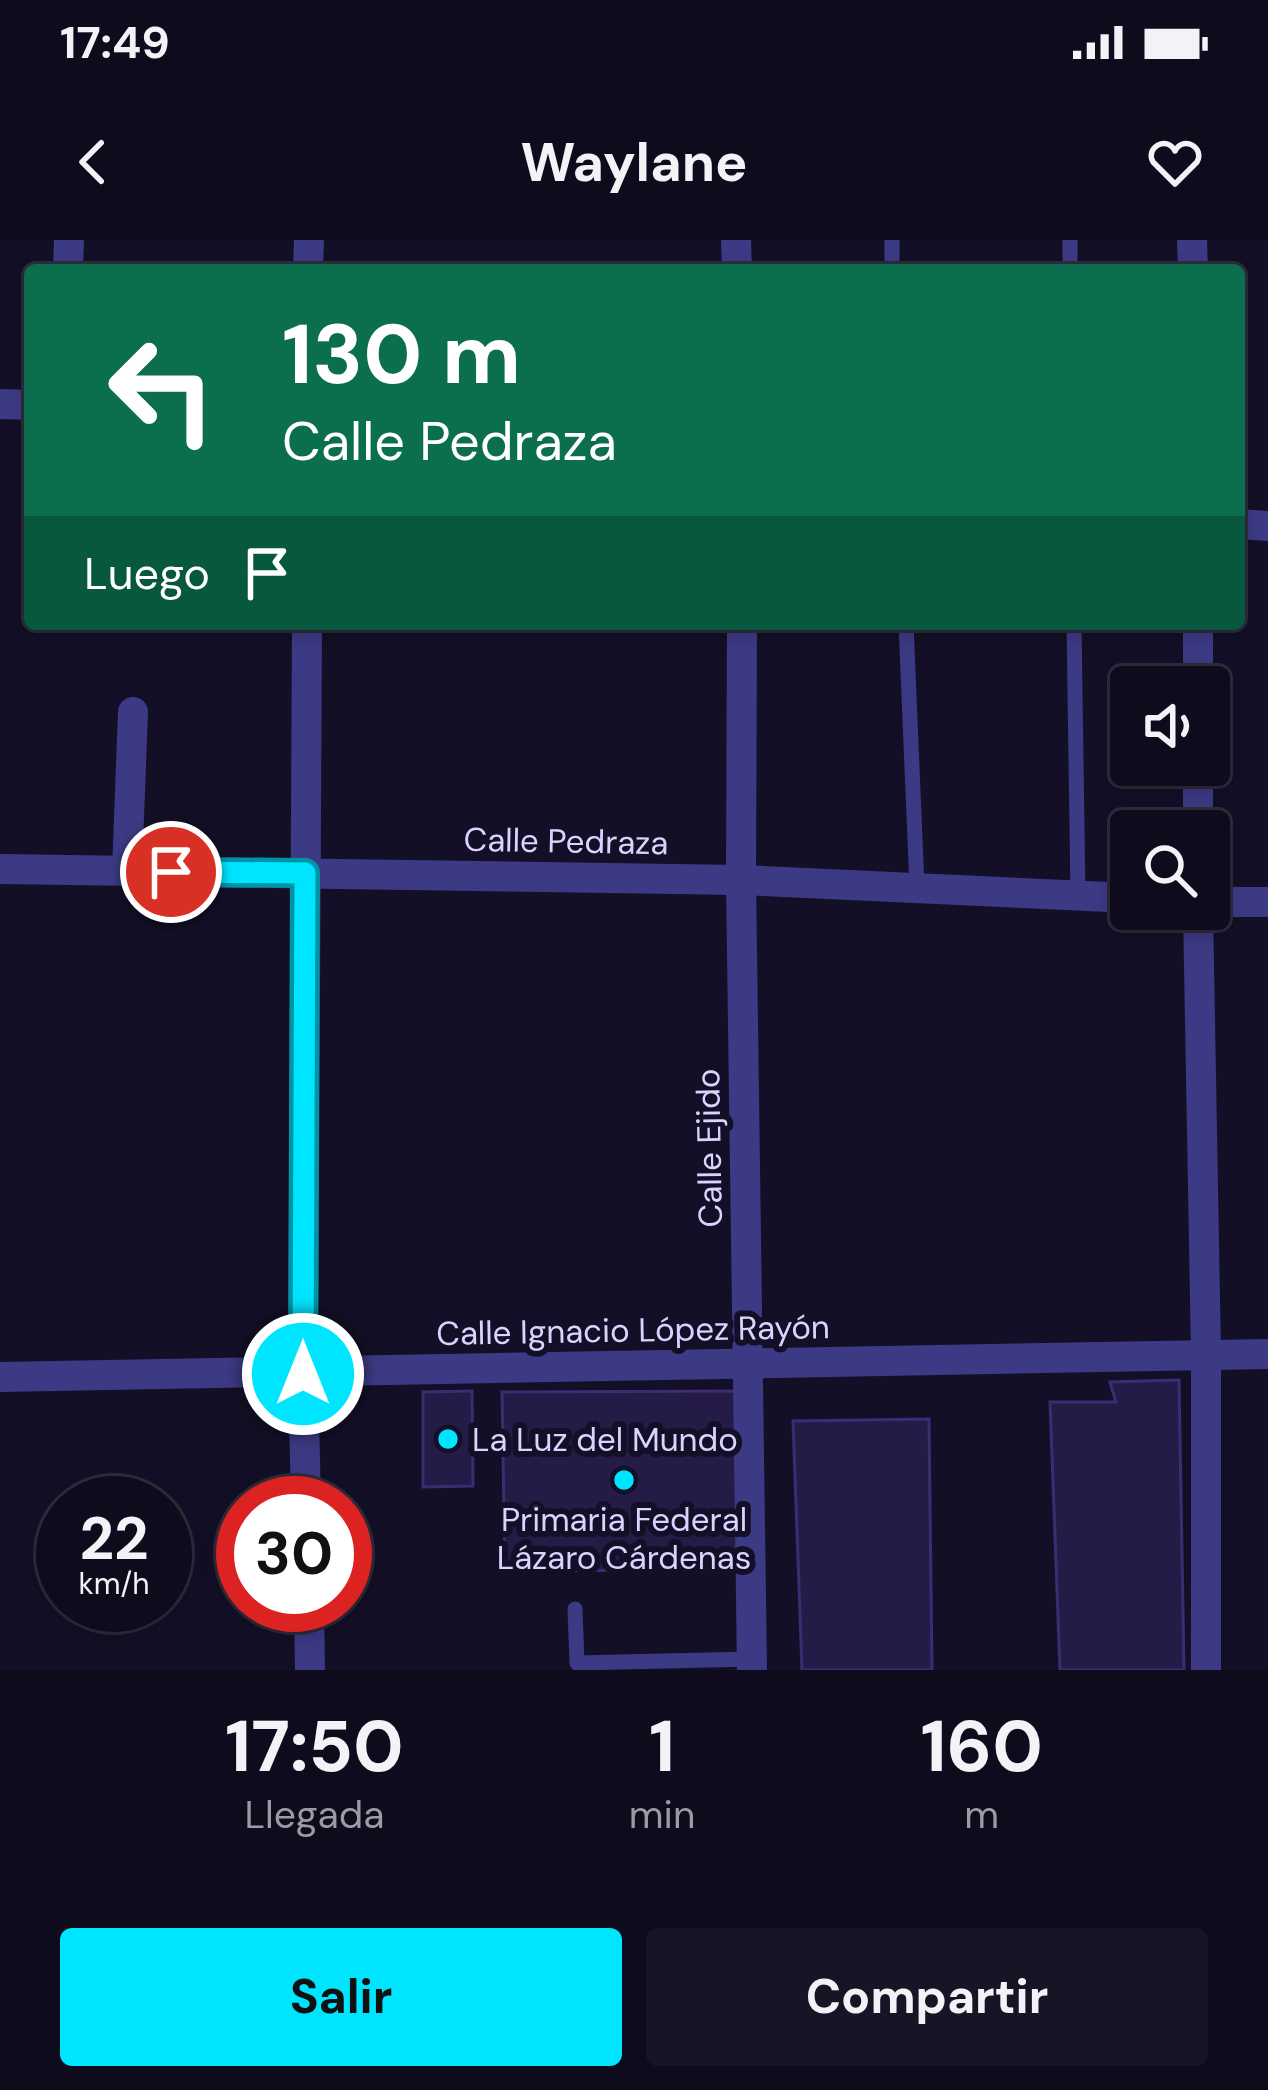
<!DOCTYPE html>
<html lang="es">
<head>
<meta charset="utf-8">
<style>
  :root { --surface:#0e0b1c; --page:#171425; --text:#f1f3f6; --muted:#9b9ba3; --line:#2e2b3b; --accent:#00e5ff }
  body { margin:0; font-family:"DM Sans",sans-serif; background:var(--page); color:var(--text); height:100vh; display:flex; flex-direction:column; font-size:45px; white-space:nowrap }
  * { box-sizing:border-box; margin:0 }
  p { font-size:39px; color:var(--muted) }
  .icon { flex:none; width:66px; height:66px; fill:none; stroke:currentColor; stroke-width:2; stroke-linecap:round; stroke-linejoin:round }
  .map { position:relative; height:1430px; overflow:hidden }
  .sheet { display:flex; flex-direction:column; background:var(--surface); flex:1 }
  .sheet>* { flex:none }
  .top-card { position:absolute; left:24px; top:24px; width:1221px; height:366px; border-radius:12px; box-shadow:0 6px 18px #0003,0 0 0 3px var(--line); background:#0b6e4f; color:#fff; overflow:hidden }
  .tools { position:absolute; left:1110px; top:426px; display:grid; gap:24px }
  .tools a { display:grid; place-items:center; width:120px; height:120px; border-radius:12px; background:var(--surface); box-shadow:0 6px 18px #0003,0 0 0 3px var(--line); font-size:60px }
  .speed { position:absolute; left:36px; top:1236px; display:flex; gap:24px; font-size:60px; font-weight:700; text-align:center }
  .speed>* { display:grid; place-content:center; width:156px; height:156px; border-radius:50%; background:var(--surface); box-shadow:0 6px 18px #0003,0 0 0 3px var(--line); line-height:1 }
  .speed small { font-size:30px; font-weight:400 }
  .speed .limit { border:18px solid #d22; background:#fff; color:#111 }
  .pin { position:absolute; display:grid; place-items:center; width:102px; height:102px; color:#fff; margin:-51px; border:6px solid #fff; border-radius:50%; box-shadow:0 3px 12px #0007 }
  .me { position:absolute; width:132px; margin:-66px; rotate:0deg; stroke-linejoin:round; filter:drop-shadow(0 0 9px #0008) }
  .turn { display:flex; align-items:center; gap:42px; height:252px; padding:0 60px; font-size:54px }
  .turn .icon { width:156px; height:156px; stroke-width:2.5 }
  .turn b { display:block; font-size:84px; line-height:102px }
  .then { display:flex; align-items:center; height:114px; padding:0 60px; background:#0003; gap:24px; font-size:45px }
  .eta { display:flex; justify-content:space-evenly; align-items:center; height:204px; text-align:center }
  .eta b { font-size:72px; font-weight:700; line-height:84px }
  .action { display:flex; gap:24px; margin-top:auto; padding:24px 60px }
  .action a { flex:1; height:138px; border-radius:12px; background:var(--accent); color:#111; font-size:48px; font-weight:700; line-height:138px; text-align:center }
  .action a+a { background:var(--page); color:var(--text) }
  .status { display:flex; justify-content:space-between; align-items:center; height:84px; padding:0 60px; background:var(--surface); direction:ltr }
  .status svg { height:33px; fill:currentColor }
  header { display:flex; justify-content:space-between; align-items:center; height:156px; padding:0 60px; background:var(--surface); font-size:54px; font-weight:700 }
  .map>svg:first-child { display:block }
  .building { fill:#241b47; stroke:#3b2d73; stroke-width:3 }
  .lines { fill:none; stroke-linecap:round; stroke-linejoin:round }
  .service { stroke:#3d3a85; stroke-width:15 }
  .minor { stroke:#3d3a85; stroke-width:30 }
  .tertiary { stroke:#3d3a85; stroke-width:30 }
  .route-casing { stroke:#0095a6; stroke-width:30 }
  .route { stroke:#00e5ff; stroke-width:21 }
  .poi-dot { fill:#00e5ff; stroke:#130f26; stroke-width:4.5 }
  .labels { text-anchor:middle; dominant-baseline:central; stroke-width:12; stroke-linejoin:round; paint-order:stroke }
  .street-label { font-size:33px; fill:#d9d4ff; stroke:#130f26 }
  .poi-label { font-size:33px; fill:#d9d4ff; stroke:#130f26; text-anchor:start }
</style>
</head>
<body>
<div class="status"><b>17:49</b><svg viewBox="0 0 49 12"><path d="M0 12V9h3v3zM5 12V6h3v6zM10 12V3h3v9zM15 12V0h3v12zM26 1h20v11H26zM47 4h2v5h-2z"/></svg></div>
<header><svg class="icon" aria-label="back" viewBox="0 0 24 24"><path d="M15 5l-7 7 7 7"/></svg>Waylane<svg class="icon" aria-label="heart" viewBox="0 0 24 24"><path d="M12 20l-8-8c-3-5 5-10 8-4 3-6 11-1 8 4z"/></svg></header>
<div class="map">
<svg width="1268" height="1430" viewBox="0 0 1268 1430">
  <rect width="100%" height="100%" fill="#130f26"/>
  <!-- building -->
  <g class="building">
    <polygon points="1179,1140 1184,1430 1060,1430 1050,1162 1116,1162 1110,1142"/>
    <polygon points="472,1151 473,1246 423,1247 423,1152"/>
    <polygon points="744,1151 744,1328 505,1332 502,1152"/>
    <polygon points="929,1179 932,1430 802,1430 793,1181"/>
  </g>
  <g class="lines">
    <!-- service -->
    <g class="service">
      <polyline points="1070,0 1070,30"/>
      <polyline points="892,30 892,0"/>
      <polyline points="906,384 917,647"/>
      <polyline points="1074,384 1078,656"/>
      <polyline points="575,1369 577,1423 752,1419"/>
    </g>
    <!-- minor -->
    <g class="minor">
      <polyline points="1192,0 1193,30"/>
      <polyline points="68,30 69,0"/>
      <polyline points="308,30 309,0"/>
      <polyline points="0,164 30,165"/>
      <polyline points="1239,284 1268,286"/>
      <polyline points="1198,384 1198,447"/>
      <polyline points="1198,525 1198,591"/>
      <polyline points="0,629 741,640 1131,658"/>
      <polyline points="127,631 133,472"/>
      <polyline points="1209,662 1268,662"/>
      <polyline points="1198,669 1206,1115 1206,1430"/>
      <polyline points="0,1137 1268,1114"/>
      <polyline points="306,1263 303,1134 307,384"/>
      <polyline points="309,1365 310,1430"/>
    </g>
    <!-- tertiary -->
    <g class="tertiary">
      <polyline points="736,0 737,30"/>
      <polyline points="742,384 741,640 752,1430"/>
    </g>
  </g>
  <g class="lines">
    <defs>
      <polyline id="route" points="171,632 305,633 303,1134"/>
    </defs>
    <!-- route casing -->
    <use href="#route" class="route-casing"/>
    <!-- route -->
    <use href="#route" class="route"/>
  </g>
  <!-- markers -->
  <g class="poi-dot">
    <circle cx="448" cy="1199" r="12"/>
    <circle cx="624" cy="1240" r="12"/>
  </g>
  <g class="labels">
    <!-- street labels -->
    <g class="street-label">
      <text transform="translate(566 601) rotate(1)">Calle Pedraza</text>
      <text transform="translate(709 908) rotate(-91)">Calle Ejido</text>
      <text transform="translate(633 1090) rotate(-1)">Calle Ignacio López Rayón</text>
    </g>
    <!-- poi labels -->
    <g class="poi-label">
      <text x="472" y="1199">La Luz del Mundo</text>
      <text x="624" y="1279" text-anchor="middle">Primaria Federal<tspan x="624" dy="38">Lázaro Cárdenas</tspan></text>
    </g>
  </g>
</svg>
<div class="tools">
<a><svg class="icon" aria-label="sound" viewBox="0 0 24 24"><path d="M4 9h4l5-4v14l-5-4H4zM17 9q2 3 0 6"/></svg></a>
<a><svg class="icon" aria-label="search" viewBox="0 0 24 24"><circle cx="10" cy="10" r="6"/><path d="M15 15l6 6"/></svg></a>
</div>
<div class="speed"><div>22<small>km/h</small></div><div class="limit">30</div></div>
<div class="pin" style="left:171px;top:632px;background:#d93025"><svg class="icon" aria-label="arrive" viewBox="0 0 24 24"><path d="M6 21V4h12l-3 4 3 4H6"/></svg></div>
<svg class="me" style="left:303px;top:1134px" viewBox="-20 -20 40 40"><circle r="17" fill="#00e5ff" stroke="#fff" stroke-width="3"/><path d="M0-11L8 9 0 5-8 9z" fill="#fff"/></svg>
<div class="top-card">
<div class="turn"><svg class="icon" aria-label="left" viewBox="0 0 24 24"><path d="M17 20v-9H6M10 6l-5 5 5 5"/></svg><div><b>130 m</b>Calle Pedraza</div></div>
<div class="then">Luego<svg class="icon" aria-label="arrive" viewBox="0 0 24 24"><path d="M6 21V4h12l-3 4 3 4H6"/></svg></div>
</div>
</div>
<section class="sheet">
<div class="eta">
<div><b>17:50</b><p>Llegada</p></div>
<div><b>1</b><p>min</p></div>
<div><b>160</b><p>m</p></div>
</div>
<div class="action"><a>Salir</a><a>Compartir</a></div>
</section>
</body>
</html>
